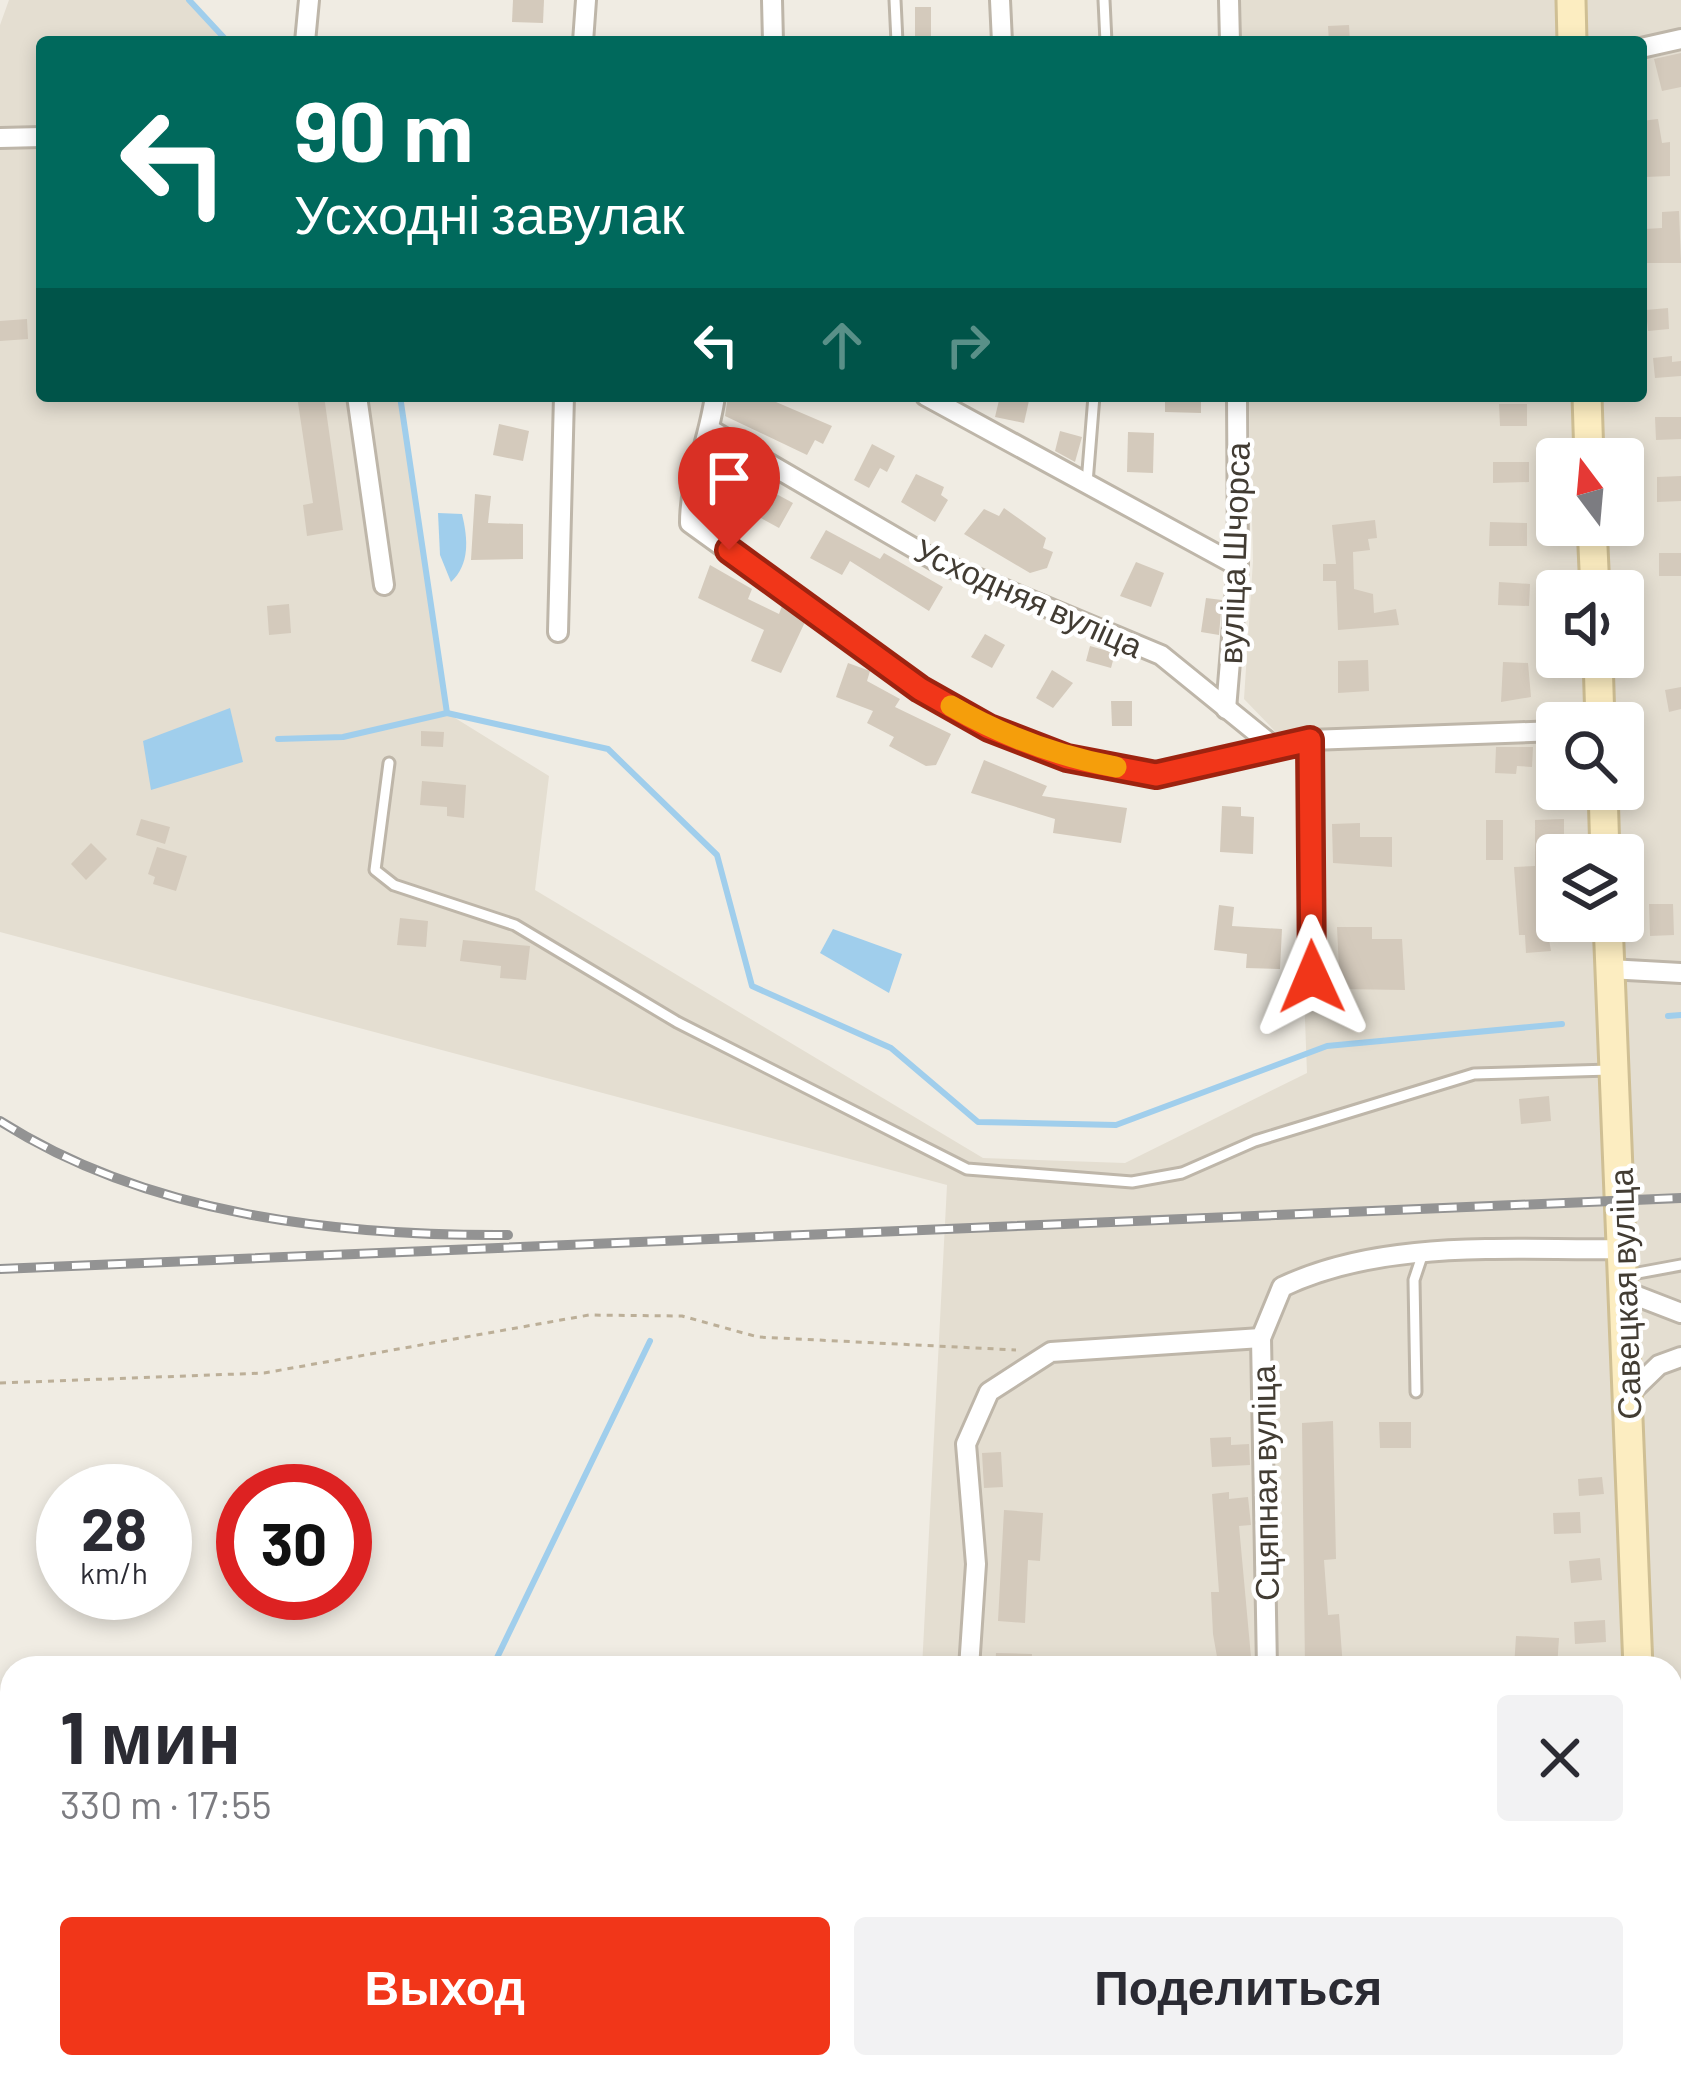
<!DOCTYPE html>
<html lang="ru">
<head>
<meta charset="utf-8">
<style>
  :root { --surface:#fff; --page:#f2f2f3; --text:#2b2b33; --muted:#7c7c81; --accent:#f13619 }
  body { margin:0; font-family:Barlow,sans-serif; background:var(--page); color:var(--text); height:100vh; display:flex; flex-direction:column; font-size:45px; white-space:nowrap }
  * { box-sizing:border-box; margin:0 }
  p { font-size:39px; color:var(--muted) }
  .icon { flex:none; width:66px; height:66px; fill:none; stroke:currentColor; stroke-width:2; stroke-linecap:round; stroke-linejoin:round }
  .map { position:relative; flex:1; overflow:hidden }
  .side { position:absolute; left:0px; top:1656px; width:1683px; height:423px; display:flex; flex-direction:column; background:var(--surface); border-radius:36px 36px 0 0; box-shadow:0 6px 18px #0003 }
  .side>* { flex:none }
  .top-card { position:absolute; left:36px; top:36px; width:1611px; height:366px; border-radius:12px; box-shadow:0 6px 18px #0003; background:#00695c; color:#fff; overflow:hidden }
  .needle { width:78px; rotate:344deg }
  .buttons { position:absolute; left:1536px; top:438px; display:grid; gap:24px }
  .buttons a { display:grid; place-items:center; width:108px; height:108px; border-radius:12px; background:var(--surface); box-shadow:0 6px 18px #0003; font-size:60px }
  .speed { position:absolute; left:36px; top:1464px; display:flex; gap:24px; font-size:60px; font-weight:700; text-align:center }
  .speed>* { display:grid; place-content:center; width:156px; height:156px; border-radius:50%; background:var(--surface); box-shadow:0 6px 18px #0003; line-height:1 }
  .speed small { font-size:30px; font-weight:400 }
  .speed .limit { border:18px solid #d22; background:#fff; color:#111 }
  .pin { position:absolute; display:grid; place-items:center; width:102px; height:102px; color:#fff; margin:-123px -51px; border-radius:50% 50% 50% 0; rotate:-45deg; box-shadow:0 0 12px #0007 }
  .pin .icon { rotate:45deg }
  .me { position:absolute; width:132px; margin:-66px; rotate:359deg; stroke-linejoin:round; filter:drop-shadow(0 0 9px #0008) }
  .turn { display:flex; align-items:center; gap:42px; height:252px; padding:0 60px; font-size:54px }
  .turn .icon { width:156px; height:156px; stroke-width:2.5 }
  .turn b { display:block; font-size:84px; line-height:102px }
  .lanes { display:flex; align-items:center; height:114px; padding:0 60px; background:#0003; justify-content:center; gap:60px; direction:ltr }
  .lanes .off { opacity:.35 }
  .round { display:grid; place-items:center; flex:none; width:126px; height:126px; border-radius:12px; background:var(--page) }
  .overview { display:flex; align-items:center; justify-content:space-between; height:204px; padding:0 60px }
  h1 { font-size:72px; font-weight:700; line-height:90px }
  .cta { display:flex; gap:24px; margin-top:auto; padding:24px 60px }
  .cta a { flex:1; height:138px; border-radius:12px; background:var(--accent); color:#fff; font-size:48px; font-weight:700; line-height:138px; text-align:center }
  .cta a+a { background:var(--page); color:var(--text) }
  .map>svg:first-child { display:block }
  .residential { fill:#e4ded1; fill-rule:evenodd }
  .water { fill:#a0ceec }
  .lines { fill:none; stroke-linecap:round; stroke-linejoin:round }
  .stream { stroke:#a0ceec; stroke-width:6 }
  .building { fill:#d4cabc }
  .service-casing { stroke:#beb6a9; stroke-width:15 }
  .minor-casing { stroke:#beb6a9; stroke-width:24 }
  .secondary-casing { stroke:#cfbf94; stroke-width:33 }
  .path { stroke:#bcaf98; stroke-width:3; stroke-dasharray:6 6; stroke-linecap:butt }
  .service { stroke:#fff; stroke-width:9 }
  .minor { stroke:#fff; stroke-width:18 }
  .secondary { stroke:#fcedc1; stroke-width:27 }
  .rail-casing { stroke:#939393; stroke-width:10 }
  .rail { stroke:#fff; stroke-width:6; stroke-dasharray:18; stroke-linecap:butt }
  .route-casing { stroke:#9d2310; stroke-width:30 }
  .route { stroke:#f13619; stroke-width:21 }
  .slow { stroke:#f59e0b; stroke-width:21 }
  .labels { text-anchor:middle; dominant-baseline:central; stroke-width:9; stroke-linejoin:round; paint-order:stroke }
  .street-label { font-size:33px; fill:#423c33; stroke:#fff }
</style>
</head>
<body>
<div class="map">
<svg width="1681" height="2078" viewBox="0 0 1681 2078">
  <rect width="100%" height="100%" fill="#f0ece3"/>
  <!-- residential -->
  <path class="residential" d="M9,0H189L228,42H42V396H400L447,713L549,776L535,890L983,1158L1125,1163L1307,1073L1295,752L1244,699L1253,561L1249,396H1641V42H1239L1238,0H1681V2078H901L902,2067H1671V1668H922L947,1185L0,932V25ZM1557,459H1623V525H1557ZM1557,591H1623V657H1557ZM1557,723H1623V789H1557ZM1557,855H1623V921H1557Z"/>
  <!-- water -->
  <g class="water">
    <path d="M438,513L462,514C468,539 470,564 451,582L440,555Z"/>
    <polygon points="230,708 243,762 151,790 143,741"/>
    <polygon points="833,929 902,954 889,993 820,953"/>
  </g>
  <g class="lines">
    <!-- stream -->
    <g class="stream">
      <polyline points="189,0 228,42"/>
      <polyline points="400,396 447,713"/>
      <polyline points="278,739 343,737 447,713 608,749 717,855 752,986 891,1048 978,1122 1116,1125 1327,1046 1562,1024"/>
      <polyline points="1668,1016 1681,1015"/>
      <polyline points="492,1668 650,1341"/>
      <polyline points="294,2078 299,2067"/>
    </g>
  </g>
  <!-- building -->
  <g class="building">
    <polygon points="513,0 544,0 543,23 512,22"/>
    <rect x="915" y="7" width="16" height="31"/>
    <polygon points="1349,25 1350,42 1329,42 1328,26"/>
    <polygon points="1681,53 1681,87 1662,91 1654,59"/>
    <polygon points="1658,119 1662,143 1670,142 1670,176 1645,177 1641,121"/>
    <polygon points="1679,211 1681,263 1646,263 1645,229 1662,228 1662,212"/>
    <polygon points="1668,308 1669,329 1648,331 1646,310"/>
    <polygon points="27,319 28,339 0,341 0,321"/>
    <polygon points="1672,356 1672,362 1681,361 1681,376 1655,378 1653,358"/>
    <polygon points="297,396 324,396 343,530 307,536 303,505 313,503"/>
    <polygon points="728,396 762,396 832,426 823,444 815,440 807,455 725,416"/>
    <polygon points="1000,396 1030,396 1024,423 995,417"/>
    <polygon points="1165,396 1201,396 1201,413 1165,412"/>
    <polygon points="1499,404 1527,404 1527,426 1500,426"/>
    <polygon points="1655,417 1681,417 1681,439 1656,440"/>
    <polygon points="499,424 529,431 523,461 493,455"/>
    <polygon points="1060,431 1082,437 1075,462 1055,451"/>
    <polygon points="1128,432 1154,433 1153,473 1127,472"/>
    <polygon points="872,444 895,456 887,472 880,468 869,488 854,480"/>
    <polygon points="1493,462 1529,462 1529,482 1493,483"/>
    <polygon points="734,471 793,503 779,528 739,506 726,530 710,521"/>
    <polygon points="916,474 944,487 941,495 948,500 935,522 901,502"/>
    <polygon points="1681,476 1681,501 1657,502 1657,477"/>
    <polygon points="475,494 491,496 488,523 523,524 523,559 471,560"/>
    <polygon points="1004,508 1046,538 1043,548 1053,552 1047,568 1030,573 964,534 984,509 999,516"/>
    <polygon points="1375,520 1377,538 1368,539 1370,550 1353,552 1354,589 1373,594 1374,613 1396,609 1399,625 1338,630 1336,581 1323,581 1323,564 1336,564 1332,525"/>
    <polygon points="1490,522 1527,523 1527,546 1489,546"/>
    <polygon points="826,530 880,559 884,553 943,587 929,611 850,561 842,575 810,558"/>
    <rect x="1659" y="553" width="22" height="23"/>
    <polygon points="1136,562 1164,573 1151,607 1120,596"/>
    <polygon points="710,565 752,589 748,599 779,614 782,606 805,622 781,673 751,661 764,630 698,598"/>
    <polygon points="1499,582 1530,584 1529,606 1498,605"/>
    <polygon points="1206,598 1222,600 1219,635 1201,632"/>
    <polygon points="289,604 291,633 269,635 267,606"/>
    <polygon points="985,634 1005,645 992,668 971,657"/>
    <polygon points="1090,646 1115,653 1111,668 1086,661"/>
    <polygon points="1368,660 1369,691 1338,693 1338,661"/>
    <polygon points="1503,662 1528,663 1531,697 1501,702"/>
    <polygon points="848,663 870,671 867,681 900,699 895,707 951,734 936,765 926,766 889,746 894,737 867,723 873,711 836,697"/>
    <polygon points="1052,670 1073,683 1053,708 1036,698"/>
    <polygon points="1681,687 1681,709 1669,712 1665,690"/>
    <polygon points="1111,701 1132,701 1132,726 1112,726"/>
    <polygon points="421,731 444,732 443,747 421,746"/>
    <polygon points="1496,747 1533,747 1532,767 1517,766 1516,774 1495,773"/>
    <polygon points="984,760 1047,786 1042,796 1127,808 1121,843 1053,833 1055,819 971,793"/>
    <polygon points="422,781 466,785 464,818 447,816 447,807 420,805"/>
    <polygon points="1222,806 1241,807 1241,816 1254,817 1253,854 1220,852"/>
    <polygon points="141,819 170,827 165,844 136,835"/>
    <polygon points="1564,819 1564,840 1551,840 1552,899 1542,899 1551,951 1526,953 1525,935 1519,935 1514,867 1535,866 1535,820"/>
    <rect x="1486" y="820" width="17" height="40"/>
    <polygon points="1360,823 1360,837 1392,837 1392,867 1333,863 1332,824"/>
    <polygon points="91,843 107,859 86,880 71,864"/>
    <polygon points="157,847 187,856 176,891 153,884 155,877 148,874"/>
    <polygon points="1649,904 1673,904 1674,935 1650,936"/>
    <polygon points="1219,905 1234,907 1232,926 1282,929 1280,969 1246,968 1247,954 1214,950"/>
    <polygon points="400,918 428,921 426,947 397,945"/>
    <polygon points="1337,927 1372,927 1372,939 1402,939 1405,990 1340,989"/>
    <polygon points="463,940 530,946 526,980 500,978 501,966 460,961"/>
    <polygon points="1549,1096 1551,1121 1521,1124 1519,1099"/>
    <polygon points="1333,1421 1336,1559 1324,1560 1328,1615 1339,1614 1343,1668 1305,1668 1302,1423"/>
    <polygon points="1379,1422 1411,1422 1411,1448 1380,1448"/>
    <polygon points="1231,1437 1231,1445 1249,1444 1250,1465 1212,1467 1210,1438"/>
    <polygon points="1001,1452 1003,1487 984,1488 982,1453"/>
    <polygon points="1602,1477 1604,1494 1579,1496 1578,1479"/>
    <polygon points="1229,1492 1229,1499 1248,1497 1251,1525 1239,1526 1252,1668 1219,1668 1213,1634 1211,1592 1219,1592 1212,1494"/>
    <polygon points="1004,1510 1043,1513 1040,1561 1028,1560 1025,1623 998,1621"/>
    <polygon points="1580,1512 1581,1533 1554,1534 1553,1513"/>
    <polygon points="1600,1558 1602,1580 1571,1583 1569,1561"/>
    <polygon points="1605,1620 1606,1642 1575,1644 1574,1622"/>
    <polygon points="1516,1636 1559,1638 1557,1668 1514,1668"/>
    <polygon points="996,1653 1032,1654 1031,1668 995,1668"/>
  </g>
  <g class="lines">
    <defs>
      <g id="service">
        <polyline points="895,0 897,42"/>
        <polyline points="1104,0 1106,42"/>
        <polyline points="1087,483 1094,396"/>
        <polyline points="389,763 375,870 394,885 515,925 677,1022 967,1169 1132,1182 1182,1173 1255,1141 1474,1074 1610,1070"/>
        <polyline points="1627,1275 1681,1265"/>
        <polyline points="1416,1392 1414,1280 1423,1253"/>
        <polyline points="1539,2067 1539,2078"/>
      </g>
      <g id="minor">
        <polyline points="772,0 773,42"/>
        <polyline points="1000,0 1002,42"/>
        <polyline points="1229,0 1230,42"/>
        <polyline points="305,42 309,0"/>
        <polyline points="583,42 586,0"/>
        <polyline points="1641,48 1681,39"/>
        <polyline points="0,138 42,137"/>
        <polyline points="357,396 384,585"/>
        <path d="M715,396C709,441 690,478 690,523L920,689L989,728L1067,758L1156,775L1310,740L1557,731"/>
        <polyline points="926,396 1238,566"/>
        <polyline points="711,430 936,561 1161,655 1273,746"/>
        <polyline points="558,632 564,396"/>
        <polyline points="1226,709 1238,566 1237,396"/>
        <polyline points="1310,740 1312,977"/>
        <polyline points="1609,969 1681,973"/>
        <polyline points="1624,1291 1681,1313"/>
        <polyline points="1628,1395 1659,1365 1681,1357"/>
        <polyline points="969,1668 976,1564 966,1444 989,1392 1051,1352 1261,1338"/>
        <path d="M1267,1668L1261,1338L1282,1287C1385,1238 1511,1251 1623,1249"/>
        <polyline points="943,2067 943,2078"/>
        <polyline points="1277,2078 1278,2067"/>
      </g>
      <g id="secondary">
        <polyline points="1571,0 1572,42"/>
        <polyline points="1587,396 1589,459"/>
        <polyline points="1592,525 1595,591"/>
        <polyline points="1598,657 1600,723"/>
        <polyline points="1603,789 1605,855"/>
        <polyline points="1608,921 1638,1668"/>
        <polyline points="1653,2067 1654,2078"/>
      </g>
    </defs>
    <!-- service casing -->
    <use href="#service" class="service-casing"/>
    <!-- minor casing -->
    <use href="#minor" class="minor-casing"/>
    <!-- secondary casing -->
    <use href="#secondary" class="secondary-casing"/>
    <!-- path -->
    <polyline class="path" points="0,1383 264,1373 589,1315 682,1316 758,1337 1016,1350"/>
    <!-- service -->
    <use href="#service" class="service"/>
    <!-- minor -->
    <use href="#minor" class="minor"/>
    <!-- secondary -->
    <use href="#secondary" class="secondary"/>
    <defs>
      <g id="rail">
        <path d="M0,1121C148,1215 336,1236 508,1235"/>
        <polyline points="0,1269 1681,1198"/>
      </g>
    </defs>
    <!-- rail casing -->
    <use href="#rail" class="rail-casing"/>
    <!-- rail -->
    <use href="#rail" class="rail"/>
  </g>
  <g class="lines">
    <defs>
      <polyline id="route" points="729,550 920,689 989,728 1067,758 1156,775 1310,740 1312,977"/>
    </defs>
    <!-- route casing -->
    <use href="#route" class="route-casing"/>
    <!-- route -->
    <use href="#route" class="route"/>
    <!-- slow -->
    <path class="slow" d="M951,706C1003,736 1057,756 1116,767"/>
  </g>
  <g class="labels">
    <!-- street labels -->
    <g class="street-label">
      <text transform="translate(1233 553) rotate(-88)">вуліца Шчорса</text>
      <text transform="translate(1029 597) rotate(24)">Усходняя вуліца</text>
      <text transform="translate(1624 1294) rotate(-92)">Савецкая вуліца</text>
      <text transform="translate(1264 1483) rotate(-91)">Сцяпная вуліца</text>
    </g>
  </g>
</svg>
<div class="buttons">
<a><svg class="needle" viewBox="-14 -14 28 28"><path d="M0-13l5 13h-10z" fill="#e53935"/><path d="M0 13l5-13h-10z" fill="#7c7c81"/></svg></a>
<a><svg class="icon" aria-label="sound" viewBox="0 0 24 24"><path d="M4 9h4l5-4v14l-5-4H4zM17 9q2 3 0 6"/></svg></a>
<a><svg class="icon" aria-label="search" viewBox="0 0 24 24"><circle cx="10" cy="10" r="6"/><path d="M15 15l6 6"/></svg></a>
<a><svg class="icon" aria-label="layers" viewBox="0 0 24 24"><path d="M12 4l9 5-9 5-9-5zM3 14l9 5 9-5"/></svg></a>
</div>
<div class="speed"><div>28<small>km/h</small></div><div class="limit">30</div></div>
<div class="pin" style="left:729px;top:550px;background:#d93025"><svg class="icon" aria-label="arrive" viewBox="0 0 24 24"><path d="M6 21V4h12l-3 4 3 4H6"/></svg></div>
<svg class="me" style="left:1312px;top:977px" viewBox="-20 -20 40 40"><path d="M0-17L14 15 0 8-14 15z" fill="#f13619" stroke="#fff" stroke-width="4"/></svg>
<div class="top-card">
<div class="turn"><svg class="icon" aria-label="left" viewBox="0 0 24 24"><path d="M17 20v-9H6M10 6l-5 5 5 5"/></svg><div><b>90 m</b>Усходні завулак</div></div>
<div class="lanes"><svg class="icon" aria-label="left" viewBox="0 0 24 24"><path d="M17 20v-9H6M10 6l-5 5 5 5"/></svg><svg class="icon off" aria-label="ahead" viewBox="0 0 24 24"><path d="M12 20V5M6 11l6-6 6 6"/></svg><svg class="icon off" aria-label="right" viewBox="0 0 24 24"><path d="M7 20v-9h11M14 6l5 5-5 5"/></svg></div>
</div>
<section class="side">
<div class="overview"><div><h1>1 мин</h1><p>330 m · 17:55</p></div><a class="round"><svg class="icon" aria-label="close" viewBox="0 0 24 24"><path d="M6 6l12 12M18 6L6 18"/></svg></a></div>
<div class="cta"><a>Выход</a><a>Поделиться</a></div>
</section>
</div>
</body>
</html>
